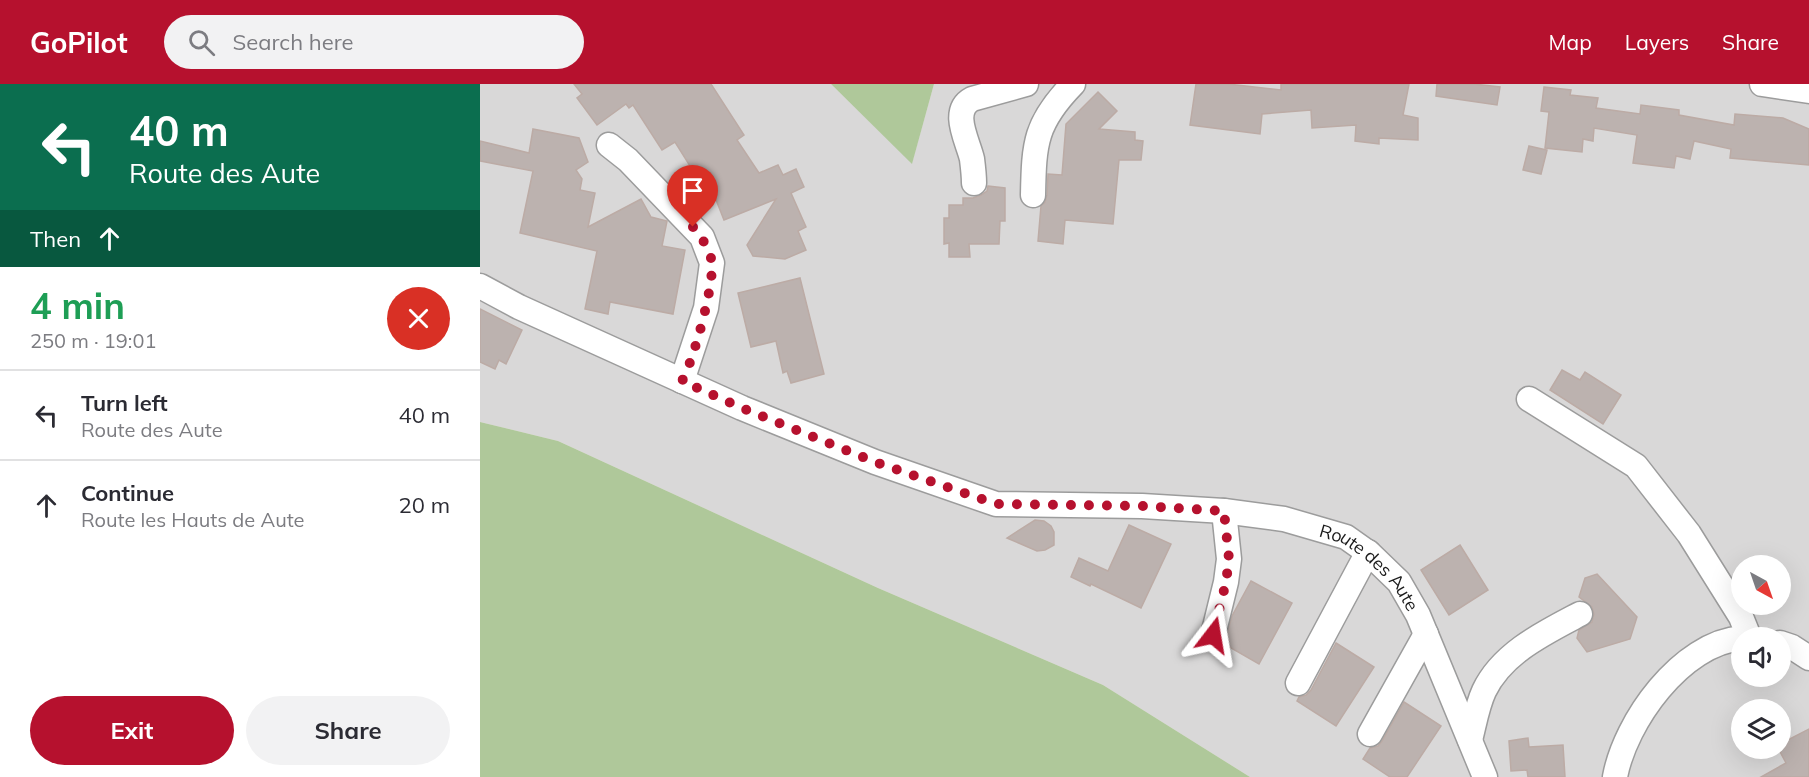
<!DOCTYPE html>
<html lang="en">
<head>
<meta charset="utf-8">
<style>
  :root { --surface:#fff; --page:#f2f2f3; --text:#2b2b33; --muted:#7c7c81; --line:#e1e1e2; --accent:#b6112e }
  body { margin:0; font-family:Mulish,sans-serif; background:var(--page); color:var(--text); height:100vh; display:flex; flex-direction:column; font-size:22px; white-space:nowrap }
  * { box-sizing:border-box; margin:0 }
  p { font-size:20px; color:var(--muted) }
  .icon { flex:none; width:33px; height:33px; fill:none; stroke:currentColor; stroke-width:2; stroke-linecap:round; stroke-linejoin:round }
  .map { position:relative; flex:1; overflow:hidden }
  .sheet { display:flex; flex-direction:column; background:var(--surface); width:480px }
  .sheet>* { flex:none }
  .banner { background:#0b6e4f; color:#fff; overflow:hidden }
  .needle { width:39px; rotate:140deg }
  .controls { position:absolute; left:1251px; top:471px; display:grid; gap:12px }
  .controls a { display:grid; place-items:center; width:60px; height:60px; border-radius:50%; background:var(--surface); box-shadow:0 6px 24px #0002; font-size:30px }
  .pin { position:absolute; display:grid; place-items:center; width:51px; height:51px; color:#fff; margin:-62px -26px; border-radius:50% 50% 50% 0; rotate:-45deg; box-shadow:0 0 6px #0007 }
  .pin .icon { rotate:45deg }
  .me { position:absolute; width:66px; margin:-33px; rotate:14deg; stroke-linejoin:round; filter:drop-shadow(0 0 4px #0008) }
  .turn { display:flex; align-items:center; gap:21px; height:126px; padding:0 30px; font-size:27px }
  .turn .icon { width:78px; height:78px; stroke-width:2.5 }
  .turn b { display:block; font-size:42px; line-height:51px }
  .then { display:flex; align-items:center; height:57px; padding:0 30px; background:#0003; gap:12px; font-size:22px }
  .round { display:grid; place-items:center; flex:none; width:63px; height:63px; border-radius:32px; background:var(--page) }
  .head { display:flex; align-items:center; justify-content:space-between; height:102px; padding:0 30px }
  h1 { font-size:36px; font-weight:700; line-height:45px; color:#1e9e55 }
  .cta { display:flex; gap:12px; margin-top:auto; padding:12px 30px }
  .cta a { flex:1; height:69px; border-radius:36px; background:var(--accent); color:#fff; font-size:24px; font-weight:700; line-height:69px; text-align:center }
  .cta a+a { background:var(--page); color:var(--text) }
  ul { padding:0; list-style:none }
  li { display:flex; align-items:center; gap:18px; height:90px; padding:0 30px; border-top:2px solid var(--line) }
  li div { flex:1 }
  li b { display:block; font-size:22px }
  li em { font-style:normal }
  header { display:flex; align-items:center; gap:36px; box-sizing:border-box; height:84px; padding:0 30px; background:var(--accent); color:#fff }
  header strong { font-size:28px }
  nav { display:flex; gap:33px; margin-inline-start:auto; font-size:21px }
  .search { width:420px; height:54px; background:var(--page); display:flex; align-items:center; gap:15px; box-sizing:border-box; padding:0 21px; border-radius:33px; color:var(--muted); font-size:22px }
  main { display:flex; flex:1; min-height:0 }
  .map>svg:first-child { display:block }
  .residential { fill:#d9d8d8; fill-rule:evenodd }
  .forest { fill:#afc89a }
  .building { fill:#bcb2af; stroke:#bcaba5; stroke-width:1.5 }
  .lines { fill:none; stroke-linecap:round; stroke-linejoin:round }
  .minor-casing { stroke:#9c9c9c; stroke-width:27 }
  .minor { stroke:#fff; stroke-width:24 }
  .route { stroke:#b6112e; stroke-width:10; stroke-dasharray:0 18 }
  .labels { text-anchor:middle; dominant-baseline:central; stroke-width:5; stroke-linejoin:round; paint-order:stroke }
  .street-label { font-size:18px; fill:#1b1b1b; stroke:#fff }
</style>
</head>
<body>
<header>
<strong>GoPilot</strong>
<div class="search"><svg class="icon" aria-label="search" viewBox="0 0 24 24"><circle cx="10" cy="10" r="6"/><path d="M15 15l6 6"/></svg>Search here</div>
<nav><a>Map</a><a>Layers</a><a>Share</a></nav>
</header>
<main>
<section class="sheet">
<div class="banner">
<div class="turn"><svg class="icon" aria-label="left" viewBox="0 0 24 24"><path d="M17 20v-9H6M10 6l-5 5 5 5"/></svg><div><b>40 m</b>Route des Aute</div></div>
<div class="then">Then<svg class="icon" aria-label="ahead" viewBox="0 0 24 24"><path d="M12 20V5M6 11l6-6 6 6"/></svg></div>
</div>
<div class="head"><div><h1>4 min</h1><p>250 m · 19:01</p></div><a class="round" style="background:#d93025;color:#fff"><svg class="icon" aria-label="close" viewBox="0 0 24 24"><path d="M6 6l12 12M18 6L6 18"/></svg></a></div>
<ul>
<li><svg class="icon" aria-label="left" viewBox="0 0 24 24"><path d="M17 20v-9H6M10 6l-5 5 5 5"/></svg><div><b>Turn left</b><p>Route des Aute</p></div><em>40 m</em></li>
<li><svg class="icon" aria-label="ahead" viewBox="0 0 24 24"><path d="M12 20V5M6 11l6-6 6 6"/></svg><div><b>Continue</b><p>Route les Hauts de Aute</p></div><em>20 m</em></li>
</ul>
<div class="cta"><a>Exit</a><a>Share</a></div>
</section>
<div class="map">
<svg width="1329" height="693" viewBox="0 0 1329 693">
  <rect width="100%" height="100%" fill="#ece7e2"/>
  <!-- residential -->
  <path class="residential" d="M0,0H351L432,79L454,0H1329V693H770L623,601L398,504L78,357L0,338ZM1262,482H1300V520H1262ZM1262,554H1300V592H1262ZM1262,626H1300V664H1262Z"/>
  <!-- forest -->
  <g class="forest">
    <polygon points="351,0 454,0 432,80"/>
    <polygon points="0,338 78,357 398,504 623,601 770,693 0,693"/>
  </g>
  <!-- building -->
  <g class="building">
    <polygon points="94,0 231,0 264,51 257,56 279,89 298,81 303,91 316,85 324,103 311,109 326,143 318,147 326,166 305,175 273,172 267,161 296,115 244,136 227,93 220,98 195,58 182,66 153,21 149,24 146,20 117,41 97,14 102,10"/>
    <polygon points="716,0 748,0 801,6 801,0 929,0 923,31 938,34 938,56 899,54 899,60 875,57 876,41 832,44 831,26 782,30 780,50 710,41"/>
    <polygon points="957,0 994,0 1020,3 1017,21 956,12"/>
    <polygon points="1064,3 1091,6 1090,11 1118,14 1116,24 1160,30 1161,21 1199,26 1199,31 1254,41 1255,30 1303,34 1329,45 1329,81 1250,74 1251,65 1214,57 1210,75 1196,72 1194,84 1153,79 1157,51 1114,44 1113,57 1103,55 1102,68 1065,64 1069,28 1061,27"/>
    <polygon points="618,8 637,27 619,45 655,48 655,56 663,57 661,76 639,76 633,140 585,136 583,160 558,157 561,122 565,118 567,111 568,90 582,91 586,40"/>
    <polygon points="53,45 99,54 108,78 96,86 102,95 100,106 115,109 108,143 161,115 171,133 187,137 182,162 205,166 193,230 130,218 128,230 105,225 117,167 40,149 53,87 0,77 0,57 49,69"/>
    <polygon points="1049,62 1067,66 1061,90 1043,86"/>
    <polygon points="508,102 525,104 525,137 520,137 519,160 489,160 490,173 469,173 469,159 464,160 464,134 469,134 469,121 483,121 483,114 493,114 501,111 507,107"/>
    <polygon points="320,194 344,290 311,299 307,287 303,289 296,257 271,263 258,209"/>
    <polygon points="0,225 42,246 26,280 19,276 15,285 0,278"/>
    <polygon points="1082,286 1100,296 1105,288 1141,311 1123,340 1070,306"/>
    <polygon points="555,436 564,437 571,442 574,448 574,461 565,466 557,467 527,454"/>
    <polygon points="649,441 691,460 661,524 611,500 610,502 591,493 599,474 628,487"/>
    <polygon points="980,461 1008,506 969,531 941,486"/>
    <polygon points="1117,490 1157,533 1150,555 1107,568 1097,554 1099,546 1112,538 1114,530 1112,523 1099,513 1105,494"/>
    <polygon points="771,497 812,519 779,580 744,560 752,532"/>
    <polygon points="856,559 894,583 856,642 817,617 819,613 826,611 831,606"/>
    <polygon points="924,618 961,642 927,693 910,693 883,675 890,664 898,662 902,657"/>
    <polygon points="1329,645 1329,693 1281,693 1306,679 1298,664 1300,664 1300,660"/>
    <polygon points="1048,654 1049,663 1083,661 1085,693 1048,693 1047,686 1031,687 1029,657"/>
  </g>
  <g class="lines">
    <defs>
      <g id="minor">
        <polyline points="1282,0 1329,7"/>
        <polyline points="129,61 148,76 222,153 232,179 226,224 202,297"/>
        <path d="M494,99C494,91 493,83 492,75C488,57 470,27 492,15L546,0"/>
        <path d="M553,111C554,59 555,39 593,0"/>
        <path id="s1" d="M0,202L39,223L262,324L395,378L516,420L662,422L744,427L804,435L866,453L890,470L919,498L938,531L1005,693"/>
        <polyline points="1049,315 1156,382 1209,450 1261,533 1269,553"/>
        <polyline points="733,551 746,498 749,475 744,427"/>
        <polyline points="1300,559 1312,563 1329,574"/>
        <polyline points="818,599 888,468"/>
        <polyline points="890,650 946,550"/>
        <path d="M990,656C994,641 997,622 1004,607C1022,569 1064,549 1100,530"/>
        <path d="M1135,693C1145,638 1201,559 1262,554"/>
      </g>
    </defs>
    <!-- minor casing -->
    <use href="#minor" class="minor-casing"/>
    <!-- minor -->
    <use href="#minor" class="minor"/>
  </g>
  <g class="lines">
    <!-- route -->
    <path class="route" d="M213,143C221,152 231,167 232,180C233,205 214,275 202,297L262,324L395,378L516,420L662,422L744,427L749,475L746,498L733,551"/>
  </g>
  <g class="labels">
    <!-- street labels -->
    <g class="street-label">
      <text stroke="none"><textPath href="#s1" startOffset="951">Route des Aute</textPath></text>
    </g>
  </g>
</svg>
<div class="controls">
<a><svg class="needle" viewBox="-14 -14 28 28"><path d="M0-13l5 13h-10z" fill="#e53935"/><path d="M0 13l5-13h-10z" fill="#7c7c81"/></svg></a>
<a><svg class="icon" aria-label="sound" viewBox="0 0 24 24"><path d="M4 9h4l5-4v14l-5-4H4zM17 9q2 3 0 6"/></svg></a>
<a><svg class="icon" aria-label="layers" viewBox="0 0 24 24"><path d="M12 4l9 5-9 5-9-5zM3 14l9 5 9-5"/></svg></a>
</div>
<div class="pin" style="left:213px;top:143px;background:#d93025"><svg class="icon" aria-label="arrive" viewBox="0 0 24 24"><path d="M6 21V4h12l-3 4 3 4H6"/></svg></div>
<svg class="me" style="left:733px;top:551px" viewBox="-20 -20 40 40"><path d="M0-17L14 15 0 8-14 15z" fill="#b6112e" stroke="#fff" stroke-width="4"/></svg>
</div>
</main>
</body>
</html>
